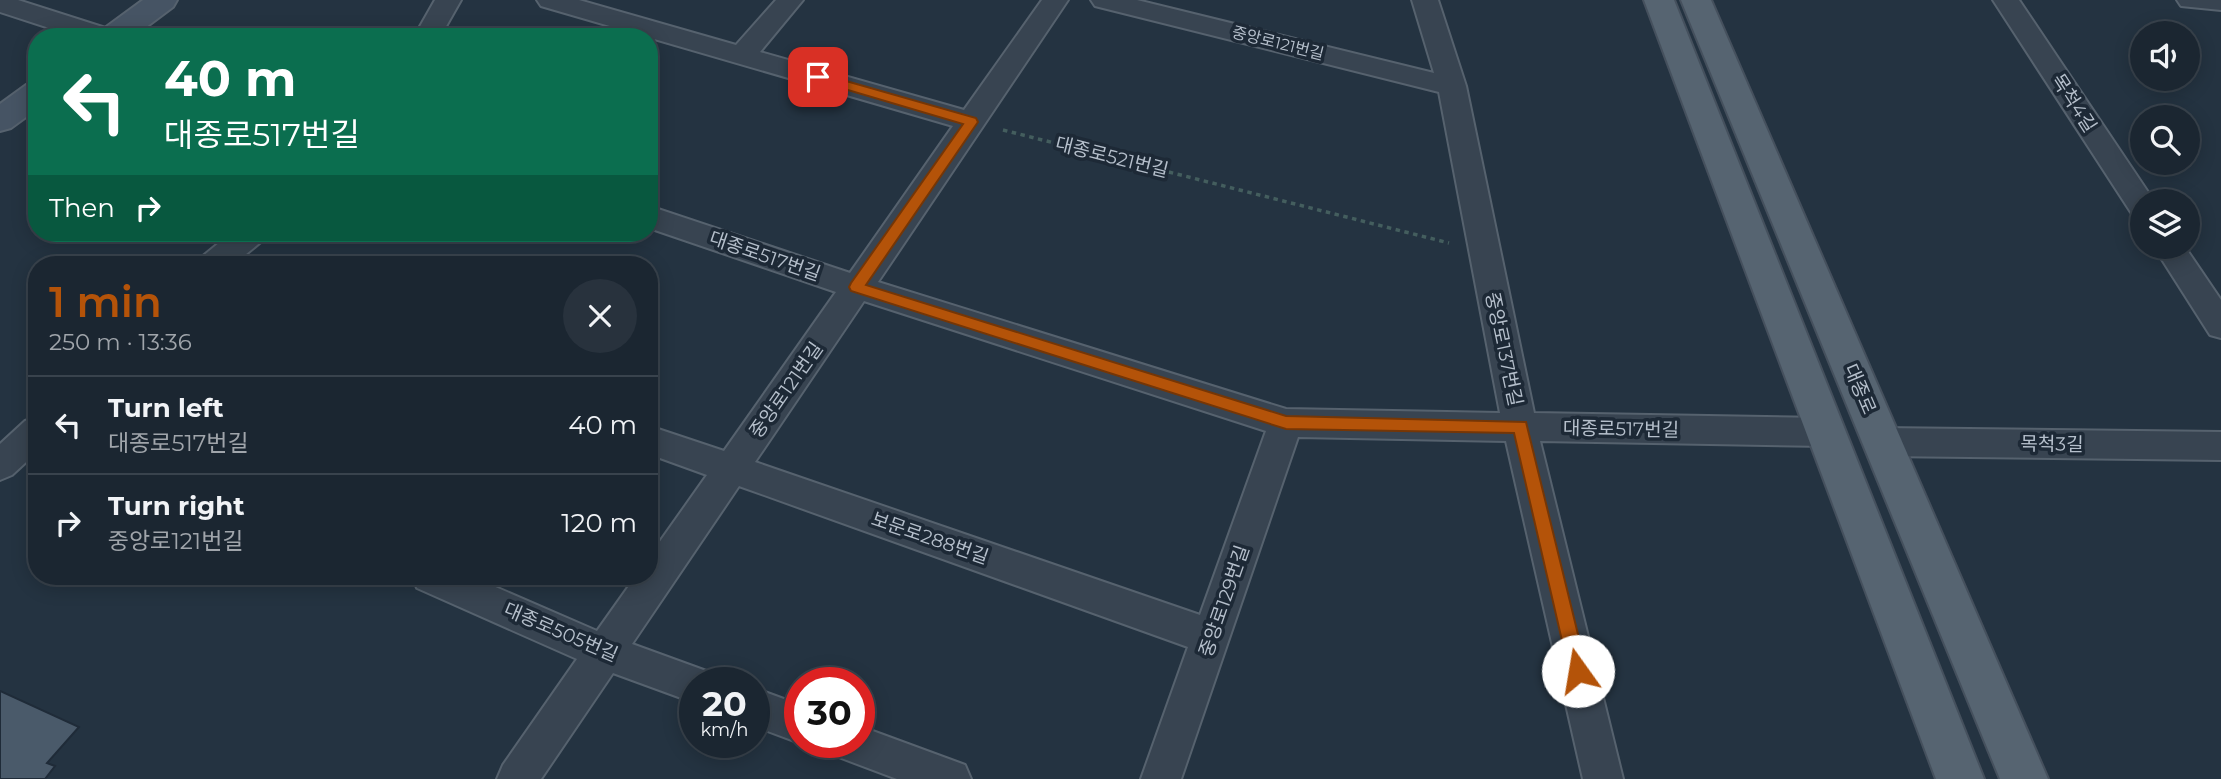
<!DOCTYPE html>
<html lang="en">
<head>
<meta charset="utf-8">
<style>
  :root { --surface:#1b2631; --page:#28323d; --text:#f1f3f6; --muted:#a0a5ab; --line:#39434d; --accent:#b45309 }
  body { margin:0; font-family:Montserrat,"Noto Sans KR",sans-serif; background:var(--page); color:var(--text); height:100vh; display:flex; flex-direction:column; font-size:26px; white-space:nowrap }
  * { box-sizing:border-box; margin:0 }
  p { font-size:23px; color:var(--muted) }
  .icon { flex:none; width:38px; height:38px; fill:none; stroke:currentColor; stroke-width:2; stroke-linecap:round; stroke-linejoin:round }
  .map { position:relative; flex:1; overflow:hidden }
  .sheet { position:absolute; left:28px; top:256px; width:630px; height:329px; display:flex; flex-direction:column; background:var(--surface); border-radius:28px; box-shadow:0 4px 18px #0003,0 0 0 2px var(--line) }
  .sheet>* { flex:none }
  .guide { position:absolute; left:28px; top:28px; width:630px; height:214px; border-radius:28px; box-shadow:0 4px 18px #0003,0 0 0 2px var(--line); background:#0b6e4f; color:#fff; overflow:hidden }
  .tools { position:absolute; left:2130px; top:21px; display:grid; gap:14px }
  .tools a { display:grid; place-items:center; width:70px; height:70px; border-radius:50%; background:var(--surface); box-shadow:0 4px 18px #0003,0 0 0 2px var(--line); font-size:35px }
  .speed { position:absolute; left:679px; top:667px; display:flex; gap:14px; font-size:35px; font-weight:700; text-align:center }
  .speed>* { display:grid; place-content:center; width:91px; height:91px; border-radius:50%; background:var(--surface); box-shadow:0 4px 18px #0003,0 0 0 2px var(--line); line-height:1 }
  .speed small { font-size:18px; font-weight:400 }
  .speed .limit { border:10px solid #d22; background:#fff; color:#111 }
  .pin { position:absolute; display:grid; place-items:center; width:60px; height:60px; color:#fff; margin:-30px; border-radius:14px; box-shadow:0 4px 10px #0006 }
  .me { position:absolute; width:77px; margin:-38px; rotate:347deg; stroke-linejoin:round; filter:drop-shadow(0 0 5px #0008) }
  .turn { display:flex; align-items:center; gap:24px; height:147px; padding:0 21px; font-size:32px }
  .turn .icon { width:91px; height:91px; stroke-width:2.5 }
  .turn b { display:block; font-size:49px; line-height:60px }
  .then { display:flex; align-items:center; height:66px; padding:0 21px; background:#0003; gap:14px; font-size:26px }
  .round { display:grid; place-items:center; flex:none; width:74px; height:74px; border-radius:37px; background:var(--page) }
  .summary { display:flex; align-items:center; justify-content:space-between; height:119px; padding:0 21px }
  h1 { font-size:42px; font-weight:600; line-height:52px; color:var(--accent) }
  ul { padding:0; list-style:none }
  li { display:flex; align-items:center; gap:21px; height:98px; padding:0 21px; border-top:2px solid var(--line) }
  li div { flex:1 }
  li b { display:block; font-size:26px }
  li em { font-style:normal }
  .map>svg:first-child { display:block }
  .building { fill:#4a5a6a; stroke:#1f2b38; stroke-width:2 }
  .lines { fill:none; stroke-linecap:round; stroke-linejoin:round }
  .street-casing { stroke:#56626e; stroke-width:4 }
  .secondary-casing { stroke:#56626e; stroke-width:4 }
  .primary-casing { stroke:#45505d; stroke-width:4 }
  .path { stroke:#445e5e; stroke-width:3.5; stroke-dasharray:4.5 4.5; stroke-linecap:butt }
  .street { fill:#384451; fill-rule:evenodd }
  .secondary { fill:#465464; fill-rule:evenodd }
  .primary { fill:#566471; fill-rule:evenodd }
  .route { fill:#b45309; stroke:#753606; stroke-width:2 }
  .labels { text-anchor:middle; dominant-baseline:central; stroke-width:7; stroke-linejoin:round; paint-order:stroke }
  .far-street-label { font-size:16px; fill:#b5bfcb; stroke:#1d2936 }
  .street-label { font-size:19px; fill:#b5bfcb; stroke:#1d2936 }
</style>
</head>
<body>
<div class="map">
<svg width="2221" height="779" viewBox="0 0 2221 779">
  <rect width="100%" height="100%" fill="#243341"/>
  <!-- building -->
  <polygon class="building" points="0,691 79,727 47,763 55,766 45,779 0,779"/>
  <g class="lines">
    <defs>
      <g id="street">
        <polygon points="0,0 18,0 115,31 119,37 77,37 0,12"/>
        <polygon points="435,0 461,0 440,37 414,37"/>
        <path d="M537,0H579L736,45L776,0H803L760,52L964,110L1042,0H1068L878,282L1286,409L1500,413L1439,92L1095,6L1091,0H1137L1434,73L1412,0H1438L1466,86L1534,413L1826,418L1838,422L1843,432L1838,442L1826,446L1540,441L1623,779H1583L1506,441L1298,437L1181,779H1141L1188,647L739,486L632,644L709,672L713,682H695V703L613,673L541,779H497L503,765L577,659L417,588L412,576H470L597,631L636,576H649V557L707,475L649,454V426L724,451L836,292L649,228V206L850,273L953,126L541,6ZM864,301L1266,431L1200,615L755,462Z"/>
        <polygon points="1993,0 2019,0 2154,201 2142,201 2142,217 2132,214"/>
        <polygon points="2177,0 2221,0 2221,10 2181,6"/>
        <polygon points="231,233 266,233 262,241 234,264 199,264 203,256"/>
        <polygon points="2154,247 2185,247 2221,300 2221,338 2210,335"/>
        <polygon points="37,417 37,452 12,475 0,480 0,444 25,421"/>
        <polygon points="1882,428 2221,432 2221,460 1882,456 1870,452 1865,442 1870,432"/>
        <polygon points="754,688 800,705 800,742 803,742 800,743 754,726"/>
        <polygon points="859,726 965,765 971,779 897,779 836,756 830,742 859,742"/>
      </g>
      <g id="secondary">
        <polygon points="143,0 177,0 173,7 133,37 98,37 102,30"/>
        <polygon points="37,82 37,109 11,128 0,131 0,104 26,85"/>
      </g>
      <g id="primary">
        <polygon points="1644,0 1674,0 1984,779 1936,779"/>
        <polygon points="1681,0 1711,0 2048,779 2000,779"/>
      </g>
    </defs>
    <!-- street casing -->
    <use href="#street" class="street-casing"/>
    <!-- secondary casing -->
    <use href="#secondary" class="secondary-casing"/>
    <!-- primary casing -->
    <use href="#primary" class="primary-casing"/>
    <!-- path -->
    <polyline class="path" points="1003,130 1449,243"/>
    <!-- street -->
    <use href="#street" class="street"/>
    <!-- secondary -->
    <use href="#secondary" class="secondary"/>
    <!-- primary -->
    <use href="#primary" class="primary"/>
  </g>
  <!-- route -->
  <polygon class="route" points="818,73 976,118 978,122 866,285 1286,416 1526,422 1587,671 1584,677 1578,679 1571,677 1569,671 1514,433 1286,429 851,291 849,287 851,283 963,124 814,80 814,74"/>
  <g class="labels">
    <!-- far-street labels -->
    <g class="far-street-label">
      <text transform="translate(1278 43) rotate(14)">중앙로121번길</text>
    </g>
    <!-- street labels -->
    <g class="street-label">
      <text transform="translate(2074 103) rotate(57)">목척4길</text>
      <text transform="translate(1112 157) rotate(14)">대종로521번길</text>
      <text transform="translate(765 256) rotate(19)">대종로517번길</text>
      <text transform="translate(1504 349) rotate(78)">중앙로137번길</text>
      <text transform="translate(1860 389) rotate(67)">대종로</text>
      <text transform="translate(786 390) rotate(-55)">중앙로121번길</text>
      <text transform="translate(1621 429) rotate(1)">대종로517번길</text>
      <text transform="translate(2052 444) rotate(1)">목척3길</text>
      <text transform="translate(930 538) rotate(19)">보문로288번길</text>
      <text transform="translate(1224 601) rotate(-71)">중앙로129번길</text>
      <text transform="translate(561 632) rotate(23)">대종로505번길</text>
    </g>
  </g>
</svg>
<div class="tools">
<a><svg class="icon" aria-label="sound" viewBox="0 0 24 24"><path d="M4 9h4l5-4v14l-5-4H4zM17 9q2 3 0 6"/></svg></a>
<a><svg class="icon" aria-label="search" viewBox="0 0 24 24"><circle cx="10" cy="10" r="6"/><path d="M15 15l6 6"/></svg></a>
<a><svg class="icon" aria-label="layers" viewBox="0 0 24 24"><path d="M12 4l9 5-9 5-9-5zM3 14l9 5 9-5"/></svg></a>
</div>
<div class="speed"><div>20<small>km/h</small></div><div class="limit">30</div></div>
<div class="pin" style="left:818px;top:77px;background:#d93025"><svg class="icon" aria-label="arrive" viewBox="0 0 24 24"><path d="M6 21V4h12l-3 4 3 4H6"/></svg></div>
<svg class="me" style="left:1578px;top:671px" viewBox="-20 -20 40 40"><circle r="19" fill="#fff"/><path d="M0-13L10 11 0 6-10 11z" fill="#b45309"/></svg>
<div class="guide">
<div class="turn"><svg class="icon" aria-label="left" viewBox="0 0 24 24"><path d="M17 20v-9H6M10 6l-5 5 5 5"/></svg><div><b>40 m</b>대종로517번길</div></div>
<div class="then">Then<svg class="icon" aria-label="right" viewBox="0 0 24 24"><path d="M7 20v-9h11M14 6l5 5-5 5"/></svg></div>
</div>
<section class="sheet">
<div class="summary"><div><h1>1 min</h1><p>250 m · 13:36</p></div><a class="round"><svg class="icon" aria-label="close" viewBox="0 0 24 24"><path d="M6 6l12 12M18 6L6 18"/></svg></a></div>
<ul>
<li><svg class="icon" aria-label="left" viewBox="0 0 24 24"><path d="M17 20v-9H6M10 6l-5 5 5 5"/></svg><div><b>Turn left</b><p>대종로517번길</p></div><em>40 m</em></li>
<li><svg class="icon" aria-label="right" viewBox="0 0 24 24"><path d="M7 20v-9h11M14 6l5 5-5 5"/></svg><div><b>Turn right</b><p>중앙로121번길</p></div><em>120 m</em></li>
</ul>
</section>
</div>
</body>
</html>
